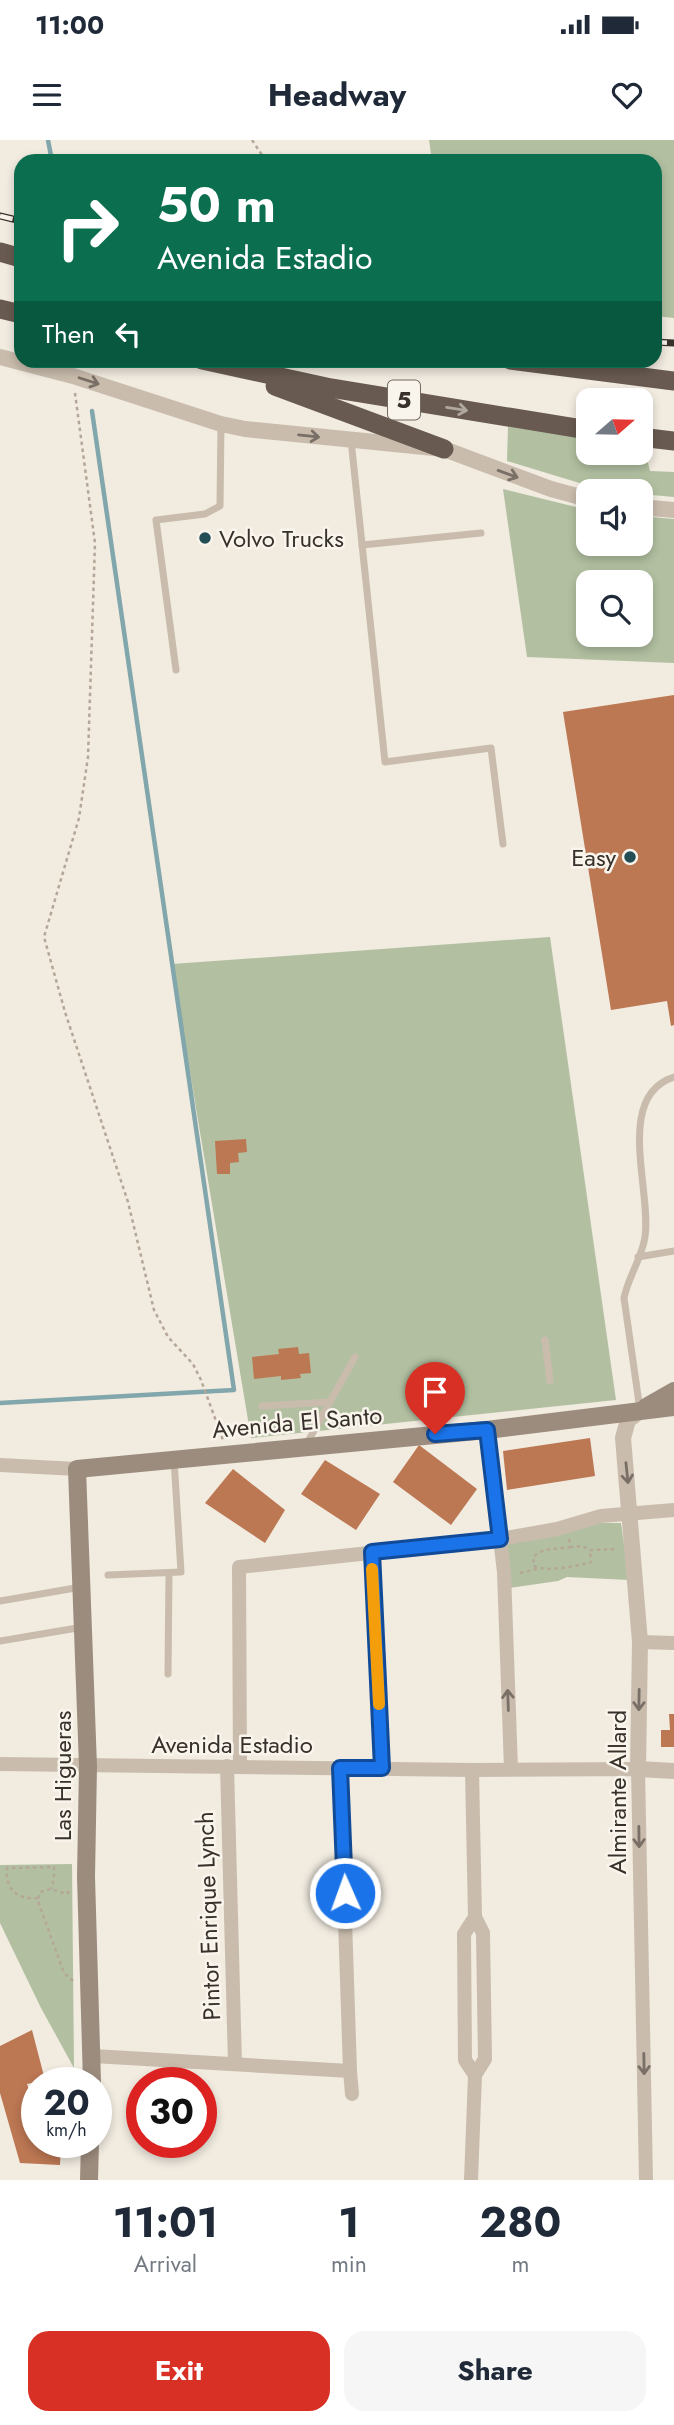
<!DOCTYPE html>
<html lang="en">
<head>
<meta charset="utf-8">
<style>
  :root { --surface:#fff; --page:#f6f6f7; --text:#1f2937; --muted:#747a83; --accent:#d93025 }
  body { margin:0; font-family:Jost,sans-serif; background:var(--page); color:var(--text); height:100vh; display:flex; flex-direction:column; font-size:26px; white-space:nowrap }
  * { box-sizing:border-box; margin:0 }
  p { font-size:23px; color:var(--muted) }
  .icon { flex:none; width:38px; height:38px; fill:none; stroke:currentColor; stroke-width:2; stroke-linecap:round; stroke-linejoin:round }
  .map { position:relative; height:2040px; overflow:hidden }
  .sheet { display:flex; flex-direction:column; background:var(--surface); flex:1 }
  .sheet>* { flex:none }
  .guide { position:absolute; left:14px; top:14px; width:648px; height:214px; border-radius:21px; box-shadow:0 4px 10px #0003; background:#0b6e4f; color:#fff; overflow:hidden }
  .needle { width:46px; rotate:70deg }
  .controls { position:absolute; left:576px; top:248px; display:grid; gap:14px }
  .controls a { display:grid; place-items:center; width:77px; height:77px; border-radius:14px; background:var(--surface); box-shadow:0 4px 10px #0003; font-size:35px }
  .speed { position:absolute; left:21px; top:1927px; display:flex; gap:14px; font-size:35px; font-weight:700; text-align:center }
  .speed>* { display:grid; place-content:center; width:91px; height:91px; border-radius:50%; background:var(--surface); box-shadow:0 4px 10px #0003; line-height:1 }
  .speed small { font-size:18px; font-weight:400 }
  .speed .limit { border:10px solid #d22; background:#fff; color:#111 }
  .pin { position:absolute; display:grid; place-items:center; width:60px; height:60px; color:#fff; margin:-72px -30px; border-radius:50% 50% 50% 0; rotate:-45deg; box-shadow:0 0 7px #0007 }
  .pin .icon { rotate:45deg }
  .me { position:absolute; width:77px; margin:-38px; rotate:358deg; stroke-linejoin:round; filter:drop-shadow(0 0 5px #0008) }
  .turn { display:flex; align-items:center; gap:24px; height:147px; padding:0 28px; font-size:32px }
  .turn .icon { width:91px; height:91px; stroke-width:2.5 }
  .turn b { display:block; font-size:49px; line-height:60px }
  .then { display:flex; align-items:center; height:66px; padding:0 28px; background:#0003; gap:14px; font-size:26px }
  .eta { display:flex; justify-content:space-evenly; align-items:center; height:119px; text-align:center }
  .eta b { font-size:42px; font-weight:700; line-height:49px }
  .button { display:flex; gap:14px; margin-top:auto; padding:14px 28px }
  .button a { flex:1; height:80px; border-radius:21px; background:var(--accent); color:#fff; font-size:28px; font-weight:700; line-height:80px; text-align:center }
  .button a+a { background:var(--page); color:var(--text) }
  .status { display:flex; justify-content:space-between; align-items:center; height:49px; padding:0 35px; background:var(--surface); direction:ltr }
  .status svg { height:19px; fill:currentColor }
  header { display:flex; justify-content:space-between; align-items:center; height:91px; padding:0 28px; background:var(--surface); font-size:32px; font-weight:700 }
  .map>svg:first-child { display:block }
  .green { fill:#b2c0a1; fill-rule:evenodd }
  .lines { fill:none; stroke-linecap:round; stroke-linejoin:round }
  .stream { stroke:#81a6ac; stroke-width:4.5 }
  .building { fill:#bc7753 }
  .path { stroke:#b5a797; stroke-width:2.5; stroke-dasharray:3.5 3.5; stroke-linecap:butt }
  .service { stroke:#c9bcad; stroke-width:7 }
  .minor { stroke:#c9bcad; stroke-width:14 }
  .tertiary { stroke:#c9bcad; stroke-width:16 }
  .secondary { stroke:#9c8c7e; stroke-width:18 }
  .trunk { stroke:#685a50; stroke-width:19 }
  .rail-casing { stroke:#38302b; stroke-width:7 }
  .rail { stroke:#f9f4ec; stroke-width:4.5; stroke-dasharray:13; stroke-linecap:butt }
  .oneway { stroke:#796f66 }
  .oneway2 { stroke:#b0a79e }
  .route-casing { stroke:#114b97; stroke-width:18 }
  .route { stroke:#1a73e8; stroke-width:12 }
  .slow { stroke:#f59e0b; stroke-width:12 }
  .poi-dot { fill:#234e56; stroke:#f9f4ec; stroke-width:2.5 }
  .labels { text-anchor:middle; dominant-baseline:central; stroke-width:5; stroke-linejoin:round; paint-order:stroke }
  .shield { fill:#f9f4ec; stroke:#726b65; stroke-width:2 }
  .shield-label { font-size:23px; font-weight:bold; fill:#38302b }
  .poi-label { font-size:24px; fill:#38302b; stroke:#f9f4ec; text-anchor:start }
  .street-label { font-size:24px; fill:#38302b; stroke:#f9f4ec }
</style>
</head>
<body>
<div class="status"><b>11:00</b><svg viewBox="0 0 49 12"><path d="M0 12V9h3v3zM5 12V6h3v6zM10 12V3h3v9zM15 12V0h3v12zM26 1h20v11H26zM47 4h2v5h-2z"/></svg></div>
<header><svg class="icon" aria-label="menu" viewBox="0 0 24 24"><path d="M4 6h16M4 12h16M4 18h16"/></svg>Headway<svg class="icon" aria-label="heart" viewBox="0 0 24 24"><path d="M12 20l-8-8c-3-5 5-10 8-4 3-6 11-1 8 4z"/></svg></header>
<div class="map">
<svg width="674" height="2040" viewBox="0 0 674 2040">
  <rect width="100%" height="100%" fill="#f1ebe0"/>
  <!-- green -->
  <g class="green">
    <polygon points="429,0 674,0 674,178 655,176 654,21 432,21"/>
    <polygon points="508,286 588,298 588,313 640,313 641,305 644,306 650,331 674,332 674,357 641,354 640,352 609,352 507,321"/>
    <path d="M503,349L588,370V404H640L641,376L674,379V523L527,517ZM588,443H640V495H588Z"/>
    <polygon points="550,797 616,1260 251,1298 172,824"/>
    <polygon points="594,1383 621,1383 629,1440 567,1437 558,1441 509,1448 503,1408 509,1400"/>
    <polygon points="72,1724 74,1928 41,1868 0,1783 0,1725"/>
  </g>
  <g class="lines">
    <!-- stream -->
    <g class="stream">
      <polyline points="48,0 52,21"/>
      <polyline points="0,1263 234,1250 92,271"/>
    </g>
  </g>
  <!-- building -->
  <g class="building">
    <polygon points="674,555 674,885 671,886 667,861 611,870 563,572"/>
    <polygon points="246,999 247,1012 238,1013 239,1022 230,1023 230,1034 217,1034 215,1001"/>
    <polygon points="298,1207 299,1214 309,1213 311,1233 300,1234 301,1238 281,1240 281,1236 254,1239 252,1217 279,1214 278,1209"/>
    <polygon points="590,1298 595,1336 507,1350 503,1311"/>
    <polygon points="419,1305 477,1349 451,1385 393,1342"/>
    <polygon points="325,1320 380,1354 356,1390 301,1354"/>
    <polygon points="233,1329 285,1370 265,1403 205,1363"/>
    <polygon points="669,1574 674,1574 674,1607 661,1607 661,1590 670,1590"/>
    <polygon points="32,1890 45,1940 27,1944 32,1960 37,1958 37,2002 61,2002 60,2025 20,2023 0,1953 0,1906"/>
  </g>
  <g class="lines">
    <!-- path -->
    <g class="path">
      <polyline points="252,0 266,21"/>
      <polyline points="75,253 95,403 88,617 79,678 44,797 65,872 128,1062 154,1170 168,1197 193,1224 201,1240 223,1300"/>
      <polyline points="569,1399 571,1407 582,1406 590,1410 618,1409"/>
      <path d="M571,1407L544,1410L534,1416L533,1425C542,1433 579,1426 591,1422L590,1410"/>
      <polyline points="520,1433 537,1429"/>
      <polyline points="69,1751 67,1754 51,1749 40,1752 38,1761 64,1833 73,1841"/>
      <path d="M38,1758C17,1760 5,1749 7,1728L54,1727V1739L51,1749"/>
    </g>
    <!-- service -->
    <g class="service">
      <polyline points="351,300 385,622 491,608 503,704"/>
      <polyline points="362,405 481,393"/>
      <polyline points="176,530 156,380 205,374 220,366 221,284"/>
      <polyline points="638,1117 674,1111"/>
      <polyline points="545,1200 550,1241"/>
      <polyline points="262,1266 330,1262"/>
      <path d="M640,1270L624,1158C628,1137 642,1118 645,1097C652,1051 614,956 674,937"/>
      <polyline points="306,1305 355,1217"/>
      <polyline points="108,1435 181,1432 174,1319"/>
      <polyline points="0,1461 81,1447"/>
      <polyline points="0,1501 83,1487"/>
      <polyline points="168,1534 169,1433"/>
    </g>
    <!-- minor -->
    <g class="minor">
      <polyline points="487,1290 504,1432 511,1629"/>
      <polyline points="0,1325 77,1329"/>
      <polyline points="372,1412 382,1628"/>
      <polyline points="640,1502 674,1503"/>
      <polyline points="0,1624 472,1630 638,1629 646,2040"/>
      <polyline points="227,1626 235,1924"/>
      <polyline points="240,1626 239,1427 500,1399 557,1389 601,1376 674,1370"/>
      <polyline points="340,1628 350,1931"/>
      <polyline points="93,1916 350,1931 352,1954"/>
      <polyline points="475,1935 485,1919 483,1793 475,1777"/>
      <polyline points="471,2040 475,1935 465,1920 464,1794 475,1777 472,1630"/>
    </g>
    <!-- tertiary -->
    <g class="tertiary">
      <polyline points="0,217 73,236 221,284 245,289 444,309 551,349 588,359"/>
      <polyline points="640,367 674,370"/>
      <polyline points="640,1271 628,1280 623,1298 640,1502 638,1629 674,1631"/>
    </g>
    <!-- secondary -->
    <g class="secondary">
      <polyline points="646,1267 674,1251"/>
      <polyline points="92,1942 86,1737 88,1626 77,1329 487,1290 674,1267"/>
      <polyline points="89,2040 90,2002"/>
    </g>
    <!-- trunk -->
    <g class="trunk">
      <polyline points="0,112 21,118"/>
      <polyline points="0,169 21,174"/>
      <polyline points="202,220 331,248 588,290"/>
      <polyline points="510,220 674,241"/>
      <polyline points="275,246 444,309"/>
      <polyline points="640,297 674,301"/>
    </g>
    <defs>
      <g id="rail">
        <polyline points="0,76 21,81"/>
        <polyline points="654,202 674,203"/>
      </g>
    </defs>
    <!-- rail casing -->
    <use href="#rail" class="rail-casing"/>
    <!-- rail -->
    <use href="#rail" class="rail"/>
  </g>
  <!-- one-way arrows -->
  <defs><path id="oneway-shaft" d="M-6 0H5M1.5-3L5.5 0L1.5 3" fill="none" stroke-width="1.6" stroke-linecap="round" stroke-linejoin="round" transform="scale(1.75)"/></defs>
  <g class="oneway">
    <use href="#oneway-shaft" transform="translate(89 241) rotate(18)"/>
    <use href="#oneway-shaft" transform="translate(309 296) rotate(6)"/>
    <use href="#oneway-shaft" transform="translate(508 334) rotate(20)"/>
    <use href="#oneway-shaft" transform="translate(627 1333) rotate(84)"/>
    <use href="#oneway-shaft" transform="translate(508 1560) rotate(-92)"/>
    <use href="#oneway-shaft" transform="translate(639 1560) rotate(91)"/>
    <use href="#oneway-shaft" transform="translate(639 1697) rotate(89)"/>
    <use href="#oneway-shaft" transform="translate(644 1924) rotate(89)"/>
  </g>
  <use class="oneway2" href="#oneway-shaft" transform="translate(457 269) rotate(9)"/>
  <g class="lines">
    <defs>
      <polyline id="route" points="345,1753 340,1628 382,1628 372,1412 500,1399 487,1290 435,1294"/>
    </defs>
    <!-- route casing -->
    <use href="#route" class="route-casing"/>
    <!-- route -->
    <use href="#route" class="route"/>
    <!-- slow -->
    <polyline class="slow" points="372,1429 379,1564"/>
  </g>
  <!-- markers -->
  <g class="poi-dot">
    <circle cx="205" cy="398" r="7"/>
    <circle cx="630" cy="717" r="7"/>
  </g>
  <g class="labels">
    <!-- shield labels -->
    <rect class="shield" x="388" y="240.5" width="32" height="39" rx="5"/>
    <g class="shield-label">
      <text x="404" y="260">5</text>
    </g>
    <!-- poi labels -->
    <g class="poi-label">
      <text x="219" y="398">Volvo Trucks</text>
      <text x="616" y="717" text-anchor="end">Easy</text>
    </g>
    <!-- street labels -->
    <g class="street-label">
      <text transform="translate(297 1282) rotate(-5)">Avenida El Santo</text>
      <text x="232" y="1604">Avenida Estadio</text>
      <text transform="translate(62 1636) rotate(-90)">Las Higueras</text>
      <text transform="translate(617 1652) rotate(-90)">Almirante Allard</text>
      <text transform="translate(208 1776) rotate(-92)">Pintor Enrique Lynch</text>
    </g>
  </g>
</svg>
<div class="controls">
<a><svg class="needle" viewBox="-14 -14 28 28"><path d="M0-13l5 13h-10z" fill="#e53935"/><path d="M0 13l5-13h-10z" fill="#747a83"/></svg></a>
<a><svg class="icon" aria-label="sound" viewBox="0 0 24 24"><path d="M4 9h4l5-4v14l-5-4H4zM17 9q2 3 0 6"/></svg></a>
<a><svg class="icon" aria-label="search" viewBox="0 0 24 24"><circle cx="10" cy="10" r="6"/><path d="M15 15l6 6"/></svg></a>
</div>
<div class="speed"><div>20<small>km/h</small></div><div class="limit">30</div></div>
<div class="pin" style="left:435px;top:1294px;background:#d93025"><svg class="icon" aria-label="arrive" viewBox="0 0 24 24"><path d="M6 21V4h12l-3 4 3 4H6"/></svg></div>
<svg class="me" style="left:345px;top:1753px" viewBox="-20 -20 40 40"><circle r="17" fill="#1a73e8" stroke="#fff" stroke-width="3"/><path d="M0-11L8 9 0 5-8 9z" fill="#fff"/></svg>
<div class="guide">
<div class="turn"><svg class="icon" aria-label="right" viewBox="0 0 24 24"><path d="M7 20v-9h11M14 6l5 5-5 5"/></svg><div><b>50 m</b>Avenida Estadio</div></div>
<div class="then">Then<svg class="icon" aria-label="left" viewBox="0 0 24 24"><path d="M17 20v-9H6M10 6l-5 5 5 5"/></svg></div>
</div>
</div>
<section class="sheet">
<div class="eta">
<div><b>11:01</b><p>Arrival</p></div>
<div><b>1</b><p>min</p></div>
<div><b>280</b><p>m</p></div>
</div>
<div class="button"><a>Exit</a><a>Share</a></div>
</section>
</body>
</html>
